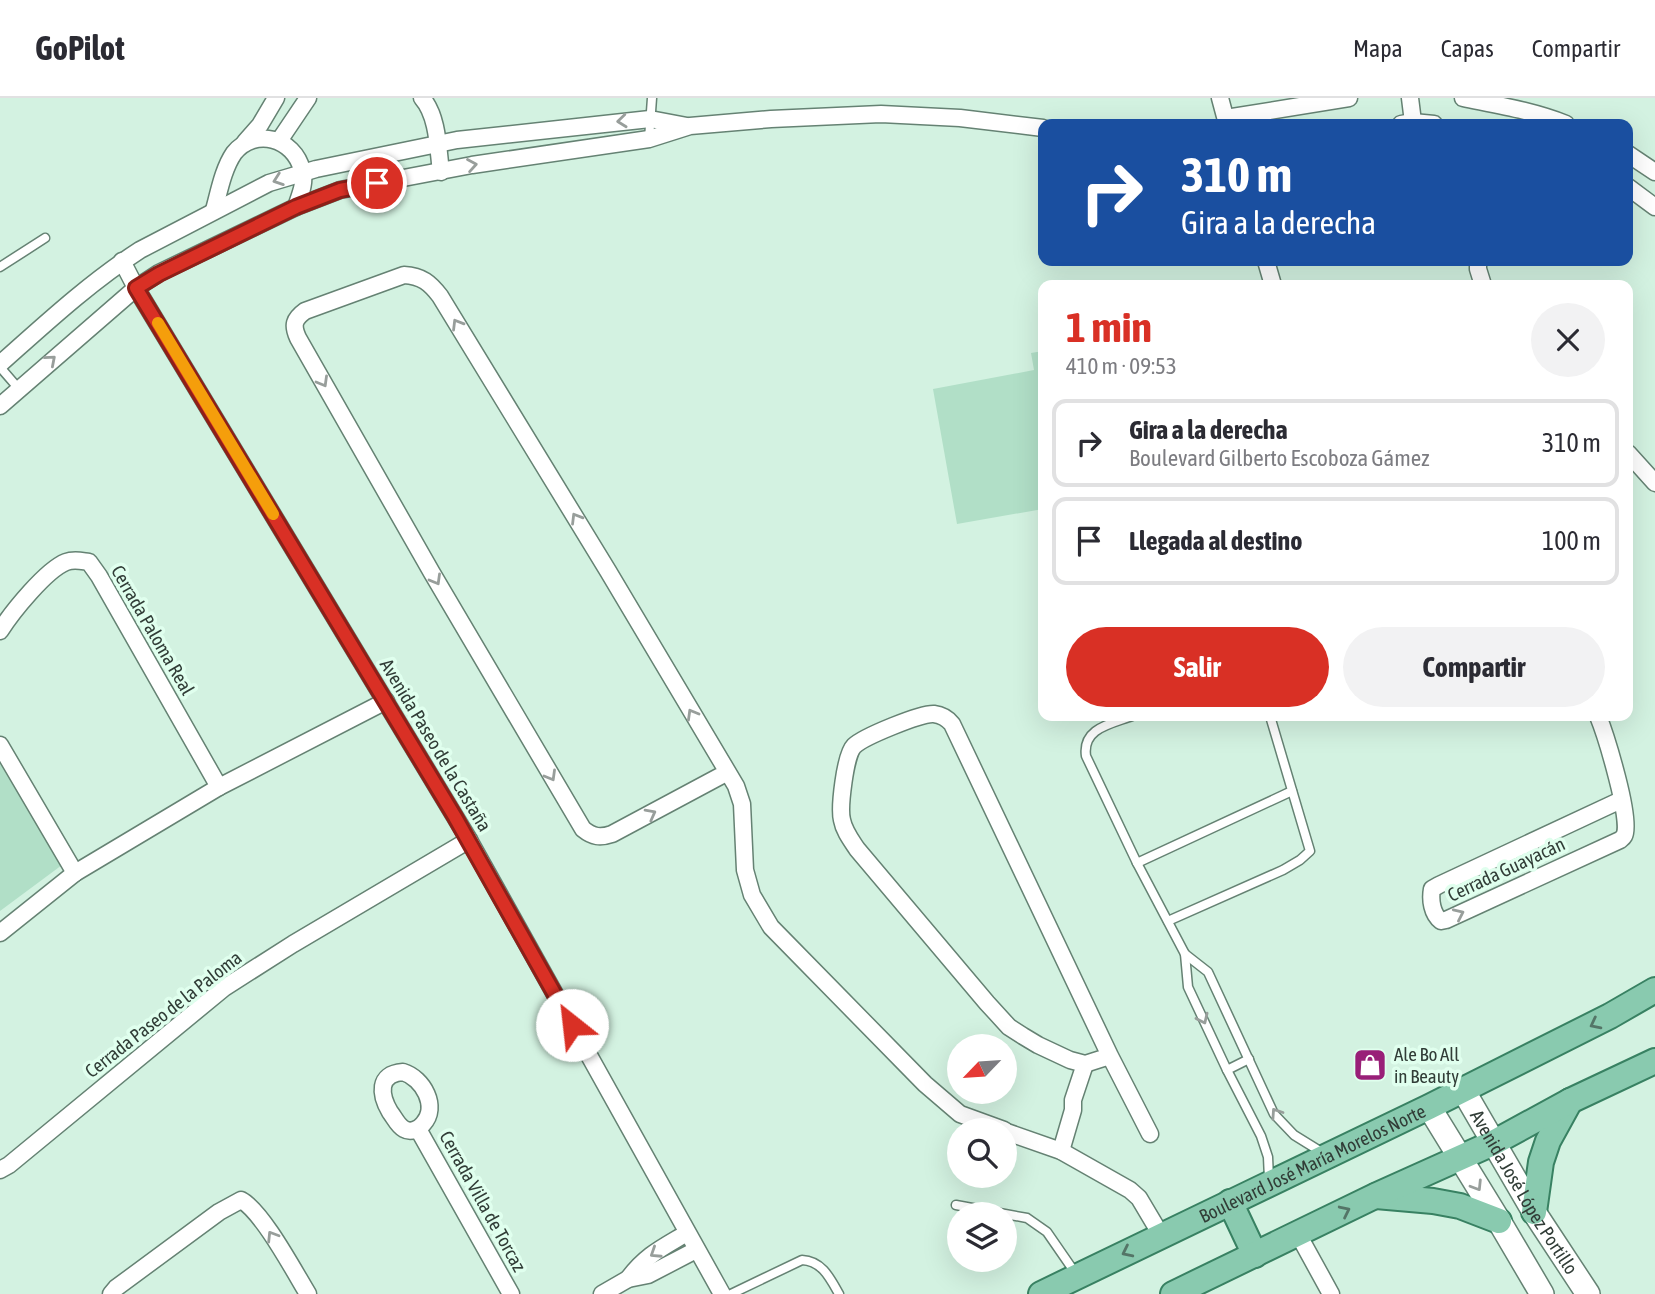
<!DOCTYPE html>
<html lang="es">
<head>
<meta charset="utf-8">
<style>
  :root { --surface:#fff; --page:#f2f2f3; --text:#2b2b33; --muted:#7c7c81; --line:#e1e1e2; --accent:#d93025 }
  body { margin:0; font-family:"Asap Condensed",sans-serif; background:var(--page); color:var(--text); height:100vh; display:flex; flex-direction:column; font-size:26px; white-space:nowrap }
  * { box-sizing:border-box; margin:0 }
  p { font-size:23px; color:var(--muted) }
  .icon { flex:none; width:38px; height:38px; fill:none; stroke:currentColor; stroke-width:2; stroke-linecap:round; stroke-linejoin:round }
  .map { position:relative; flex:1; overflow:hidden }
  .side { position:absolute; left:1038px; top:182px; width:595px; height:441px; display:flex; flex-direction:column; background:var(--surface); border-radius:14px; box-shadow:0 7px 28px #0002 }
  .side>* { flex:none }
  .guide { position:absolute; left:1038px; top:21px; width:595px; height:147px; border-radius:14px; box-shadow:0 7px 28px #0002; background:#1a4fa0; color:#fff; overflow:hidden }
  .needle { width:46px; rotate:245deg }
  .controls { position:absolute; left:947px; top:936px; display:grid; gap:14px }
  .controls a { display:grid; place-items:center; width:70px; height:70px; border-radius:50%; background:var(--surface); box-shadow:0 7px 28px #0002; font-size:35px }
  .pin { position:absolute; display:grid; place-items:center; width:60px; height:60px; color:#fff; margin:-30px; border:4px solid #fff; border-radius:50%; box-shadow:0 2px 7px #0007 }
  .me { position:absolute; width:77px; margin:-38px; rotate:331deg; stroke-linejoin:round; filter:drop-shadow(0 0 5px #0008) }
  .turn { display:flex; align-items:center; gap:24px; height:147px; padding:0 28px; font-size:32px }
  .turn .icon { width:91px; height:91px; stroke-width:2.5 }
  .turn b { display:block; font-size:49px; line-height:60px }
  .round { display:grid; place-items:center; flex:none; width:74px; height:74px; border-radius:37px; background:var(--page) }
  .head { display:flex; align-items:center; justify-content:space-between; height:119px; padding:0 28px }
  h1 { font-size:42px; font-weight:700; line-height:52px; color:var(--accent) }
  .primary-button { display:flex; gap:14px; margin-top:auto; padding:14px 28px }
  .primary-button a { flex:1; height:80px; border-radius:42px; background:var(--accent); color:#fff; font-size:28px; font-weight:700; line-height:80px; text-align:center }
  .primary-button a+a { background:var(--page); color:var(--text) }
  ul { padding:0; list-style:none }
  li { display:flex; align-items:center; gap:21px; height:88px; margin:0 14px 10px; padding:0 14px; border:4px solid var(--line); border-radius:14px }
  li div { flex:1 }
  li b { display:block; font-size:26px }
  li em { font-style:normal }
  header { display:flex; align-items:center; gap:42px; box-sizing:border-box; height:98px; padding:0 35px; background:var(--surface); border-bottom:2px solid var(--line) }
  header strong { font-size:33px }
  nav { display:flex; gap:38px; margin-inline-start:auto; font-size:24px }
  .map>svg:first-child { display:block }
  .green { fill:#b1dfc7 }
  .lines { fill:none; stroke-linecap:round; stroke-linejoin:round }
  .service-casing { stroke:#658273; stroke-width:11 }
  .minor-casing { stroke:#658273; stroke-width:19 }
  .secondary-casing { stroke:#658273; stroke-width:26 }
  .primary-casing { stroke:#388162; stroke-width:28 }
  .service { stroke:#fff; stroke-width:8 }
  .minor { stroke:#fff; stroke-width:16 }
  .secondary { stroke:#fff; stroke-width:23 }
  .primary { stroke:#89caaf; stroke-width:24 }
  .oneway { stroke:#989e9b }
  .oneway2 { stroke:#547567 }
  .route-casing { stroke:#8d1f18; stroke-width:18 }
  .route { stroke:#d93025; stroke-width:12 }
  .slow { stroke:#f59e0b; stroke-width:12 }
  .labels { text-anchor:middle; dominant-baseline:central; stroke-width:7; stroke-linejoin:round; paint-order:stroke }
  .street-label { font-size:19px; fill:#313d37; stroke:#e0ffee }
  .poi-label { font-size:19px; fill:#313d37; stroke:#e0ffee; text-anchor:start }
</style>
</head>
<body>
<header>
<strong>GoPilot</strong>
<nav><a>Mapa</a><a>Capas</a><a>Compartir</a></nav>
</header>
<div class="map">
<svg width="1655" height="1196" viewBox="0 0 1655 1196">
  <rect width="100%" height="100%" fill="#d3f2e1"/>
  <!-- green -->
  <g class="green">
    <polygon points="1043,253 1043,411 957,426 933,291 1034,272 1031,255"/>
    <polygon points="0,665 62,767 0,813"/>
  </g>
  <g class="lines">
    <defs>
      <g id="service">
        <polyline points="649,41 652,0"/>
        <polyline points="0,169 45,140"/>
        <polyline points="0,269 19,291"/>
        <path d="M1132,618C1111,626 1082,630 1086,658L1137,765L1185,856L1188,889L1227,972L1261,1038L1268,1059L1269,1081"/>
        <polyline points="1137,765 1292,693"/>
        <polyline points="1168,823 1283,772 1300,762 1310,753 1270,618"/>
        <polyline points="1185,856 1208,874 1274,1016 1294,1037 1323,1055"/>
        <polyline points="1227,972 1249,961"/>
        <polyline points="956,1107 1027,1120 1047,1134 1076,1176"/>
        <path d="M731,1196L802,1162C822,1163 830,1180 839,1196"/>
      </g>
      <g id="minor">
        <path d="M422,0C438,18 438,51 441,74"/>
        <polyline points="1220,0 1227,26"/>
        <polyline points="1410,0 1413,24"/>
        <path d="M1463,0C1497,7 1534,13 1566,26"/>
        <polyline points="1226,20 1349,0"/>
        <polyline points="1401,26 1413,24 1434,26"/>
        <polyline points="279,43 308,0"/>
        <polyline points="245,44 260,27 276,0"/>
        <polyline points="1628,56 1655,74"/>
        <polyline points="1628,89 1655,109"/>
        <path d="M214,112C219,94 223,71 234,55C255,29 294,40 302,72C306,84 300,97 296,109"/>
        <polyline points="122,163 136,190 469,742 722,1196"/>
        <polyline points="1266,163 1273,187"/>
        <polyline points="1478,163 1478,171 1483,187"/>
        <path d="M0,266C45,226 89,185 140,152L269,85L316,71L457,42L650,21L687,28"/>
        <polyline points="0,308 136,190 159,175 296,109 340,92 472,67 649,41 690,28 771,21 881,16 960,20 1043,30"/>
        <polyline points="1628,355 1655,385"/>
        <path d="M0,533C12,514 46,472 66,464C74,461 81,463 89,464L99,478L219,689"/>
        <path d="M1598,618C1605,635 1633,724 1624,738C1623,740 1621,741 1620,742L1446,822L1441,823C1432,816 1430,802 1432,791L1439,787L1621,702"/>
        <polyline points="0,647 75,775"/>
        <path d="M726,675L612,736C600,740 593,739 583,731L432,475L298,240C292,227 294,221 305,213L404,177C422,178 430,185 440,198L608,473L736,688L742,706L745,772L752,797L771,829L925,986L960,1016L1004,1032"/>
        <polyline points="0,835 75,775 219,689 386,603"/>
        <path d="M1110,958L1085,966L1070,962L1038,947L1023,938L1009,929L987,905L857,751C851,742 844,733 842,722C839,710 845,657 854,648C863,639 921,615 934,616C942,617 947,620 952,626L1110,958L1150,1036"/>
        <path d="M403,974C423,980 439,1009 423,1026C419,1031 411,1035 404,1031C398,1028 394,1019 390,1014C380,997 377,976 403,974Z"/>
        <polyline points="418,1031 511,1196"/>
        <polyline points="1004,1033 1061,1053 1130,1092 1139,1100 1161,1137"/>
        <polyline points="1061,1053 1073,1012 1073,1002 1085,966"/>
        <polyline points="0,1072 9,1067 224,890 293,846 469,742"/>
        <polyline points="1298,1136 1331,1196"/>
        <path d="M628,1181C646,1157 662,1150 687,1135"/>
        <path d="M111,1196L116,1190L219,1114L241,1102C262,1113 294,1173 308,1196"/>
        <polyline points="602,1196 628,1181 648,1177 696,1152"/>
      </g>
      <g id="secondary">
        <path id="s1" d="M1463,992L1534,1114L1588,1196"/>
        <polyline points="1429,1009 1499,1123 1542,1196"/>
      </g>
      <g id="primary">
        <polyline points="1376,1098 1433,1103 1460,1108 1499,1123"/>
        <polyline points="1230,1104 1255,1157"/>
        <polyline points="1534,1114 1541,1064 1548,1043 1570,1003"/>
        <path id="s2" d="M1041,1196L1429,1009L1610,918L1655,892"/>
        <polyline points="1173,1196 1375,1098 1493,1045 1570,1003 1655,963"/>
      </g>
    </defs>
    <!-- service casing -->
    <use href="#service" class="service-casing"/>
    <!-- minor casing -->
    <use href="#minor" class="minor-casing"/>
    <!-- secondary casing -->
    <use href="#secondary" class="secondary-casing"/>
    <!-- primary casing -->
    <use href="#primary" class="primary-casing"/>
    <!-- service -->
    <use href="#service" class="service"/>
    <!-- minor -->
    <use href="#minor" class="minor"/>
    <!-- secondary -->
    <use href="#secondary" class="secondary"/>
    <!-- primary -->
    <use href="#primary" class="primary"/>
  </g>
  <!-- one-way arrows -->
  <defs><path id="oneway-chevron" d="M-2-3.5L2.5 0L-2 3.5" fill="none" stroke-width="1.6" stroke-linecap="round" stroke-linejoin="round" transform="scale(1.75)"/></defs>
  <g class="oneway">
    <use href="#oneway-chevron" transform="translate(622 23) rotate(174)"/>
    <use href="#oneway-chevron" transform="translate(472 67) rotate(-10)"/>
    <use href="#oneway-chevron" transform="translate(278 82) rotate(161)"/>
    <use href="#oneway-chevron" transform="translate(457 226) rotate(-121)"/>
    <use href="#oneway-chevron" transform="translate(51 262) rotate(-41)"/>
    <use href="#oneway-chevron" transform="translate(323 284) rotate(60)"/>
    <use href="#oneway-chevron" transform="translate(576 420) rotate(-121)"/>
    <use href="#oneway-chevron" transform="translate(436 482) rotate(60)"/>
    <use href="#oneway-chevron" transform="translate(692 616) rotate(-120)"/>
    <use href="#oneway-chevron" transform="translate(551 678) rotate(60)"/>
    <use href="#oneway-chevron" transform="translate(651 716) rotate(-28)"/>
    <use href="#oneway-chevron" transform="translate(1459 816) rotate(-25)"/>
    <use href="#oneway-chevron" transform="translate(1203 921) rotate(65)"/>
    <use href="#oneway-chevron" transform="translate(1276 1015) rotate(-124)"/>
    <use href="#oneway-chevron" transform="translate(1477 1088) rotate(58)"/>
    <use href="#oneway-chevron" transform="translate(272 1138) rotate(-122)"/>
    <use href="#oneway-chevron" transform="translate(655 1155) rotate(147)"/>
  </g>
  <g class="oneway2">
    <use href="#oneway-chevron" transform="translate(1595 926) rotate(153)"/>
    <use href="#oneway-chevron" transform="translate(1345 1113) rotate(-26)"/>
    <use href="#oneway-chevron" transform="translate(1127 1154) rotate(154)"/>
  </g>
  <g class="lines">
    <defs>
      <polyline id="route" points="377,85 340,92 296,109 159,176 136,190 455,719 572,927"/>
    </defs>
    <!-- route casing -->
    <use href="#route" class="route-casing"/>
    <!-- route -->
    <use href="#route" class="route"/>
    <!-- slow -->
    <polyline class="slow" points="158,225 273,416"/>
  </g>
  <!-- icons -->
  <defs>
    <symbol id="shop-square" viewBox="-11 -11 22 22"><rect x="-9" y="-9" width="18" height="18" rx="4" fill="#991f78" stroke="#e0ffee"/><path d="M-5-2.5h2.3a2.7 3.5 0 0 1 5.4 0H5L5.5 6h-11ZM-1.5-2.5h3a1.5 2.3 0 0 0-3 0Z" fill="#fff"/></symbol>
  </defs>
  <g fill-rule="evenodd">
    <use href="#shop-square" x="1351" y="948" width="38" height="38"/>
  </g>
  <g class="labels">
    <!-- street labels -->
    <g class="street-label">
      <text transform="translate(153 532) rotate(60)">Cerrada Paloma Real</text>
      <text transform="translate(436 647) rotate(59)">Avenida Paseo de la Castaña</text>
      <text transform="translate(1506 771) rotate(-25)">Cerrada Guayacán</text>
      <text transform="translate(163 916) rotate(-38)">Cerrada Paseo de la Paloma</text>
      <text stroke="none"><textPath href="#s2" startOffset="301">Boulevard José María Morelos Norte</textPath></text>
      <text stroke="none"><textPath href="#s1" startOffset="119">Avenida José López Portillo</textPath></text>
      <text transform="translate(483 1103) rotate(61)">Cerrada Villa de Torcaz</text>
    </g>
    <!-- poi labels -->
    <g class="poi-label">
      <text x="1394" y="956">Ale Bo All<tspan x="1394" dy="22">in Beauty</tspan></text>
    </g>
  </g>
</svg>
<div class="controls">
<a><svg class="needle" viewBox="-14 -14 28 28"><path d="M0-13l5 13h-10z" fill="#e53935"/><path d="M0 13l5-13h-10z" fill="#7c7c81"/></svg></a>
<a><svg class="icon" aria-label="search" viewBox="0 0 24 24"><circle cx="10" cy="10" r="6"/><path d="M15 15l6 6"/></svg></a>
<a><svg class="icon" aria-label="layers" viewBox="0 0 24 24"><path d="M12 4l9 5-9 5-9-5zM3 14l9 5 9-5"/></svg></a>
</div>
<div class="pin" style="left:377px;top:85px;background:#d93025"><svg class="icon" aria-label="arrive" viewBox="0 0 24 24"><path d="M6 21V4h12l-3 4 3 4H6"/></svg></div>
<svg class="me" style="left:572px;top:927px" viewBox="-20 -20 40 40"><circle r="19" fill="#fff"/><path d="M0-13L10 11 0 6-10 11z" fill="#d93025"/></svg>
<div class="guide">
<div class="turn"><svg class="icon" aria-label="right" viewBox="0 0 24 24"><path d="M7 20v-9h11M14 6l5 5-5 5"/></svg><div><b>310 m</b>Gira a la derecha</div></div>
</div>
<section class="side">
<div class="head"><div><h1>1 min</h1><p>410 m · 09:53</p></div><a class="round"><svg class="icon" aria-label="close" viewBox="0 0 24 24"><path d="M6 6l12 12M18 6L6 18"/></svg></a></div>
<ul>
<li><svg class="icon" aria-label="right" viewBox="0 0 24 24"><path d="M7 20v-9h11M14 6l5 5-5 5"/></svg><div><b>Gira a la derecha</b><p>Boulevard Gilberto Escoboza Gámez</p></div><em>310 m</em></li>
<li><svg class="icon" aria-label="arrive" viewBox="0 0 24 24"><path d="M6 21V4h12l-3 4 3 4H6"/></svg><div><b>Llegada al destino</b></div><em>100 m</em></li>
</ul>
<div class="primary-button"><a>Salir</a><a>Compartir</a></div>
</section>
</div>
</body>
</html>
